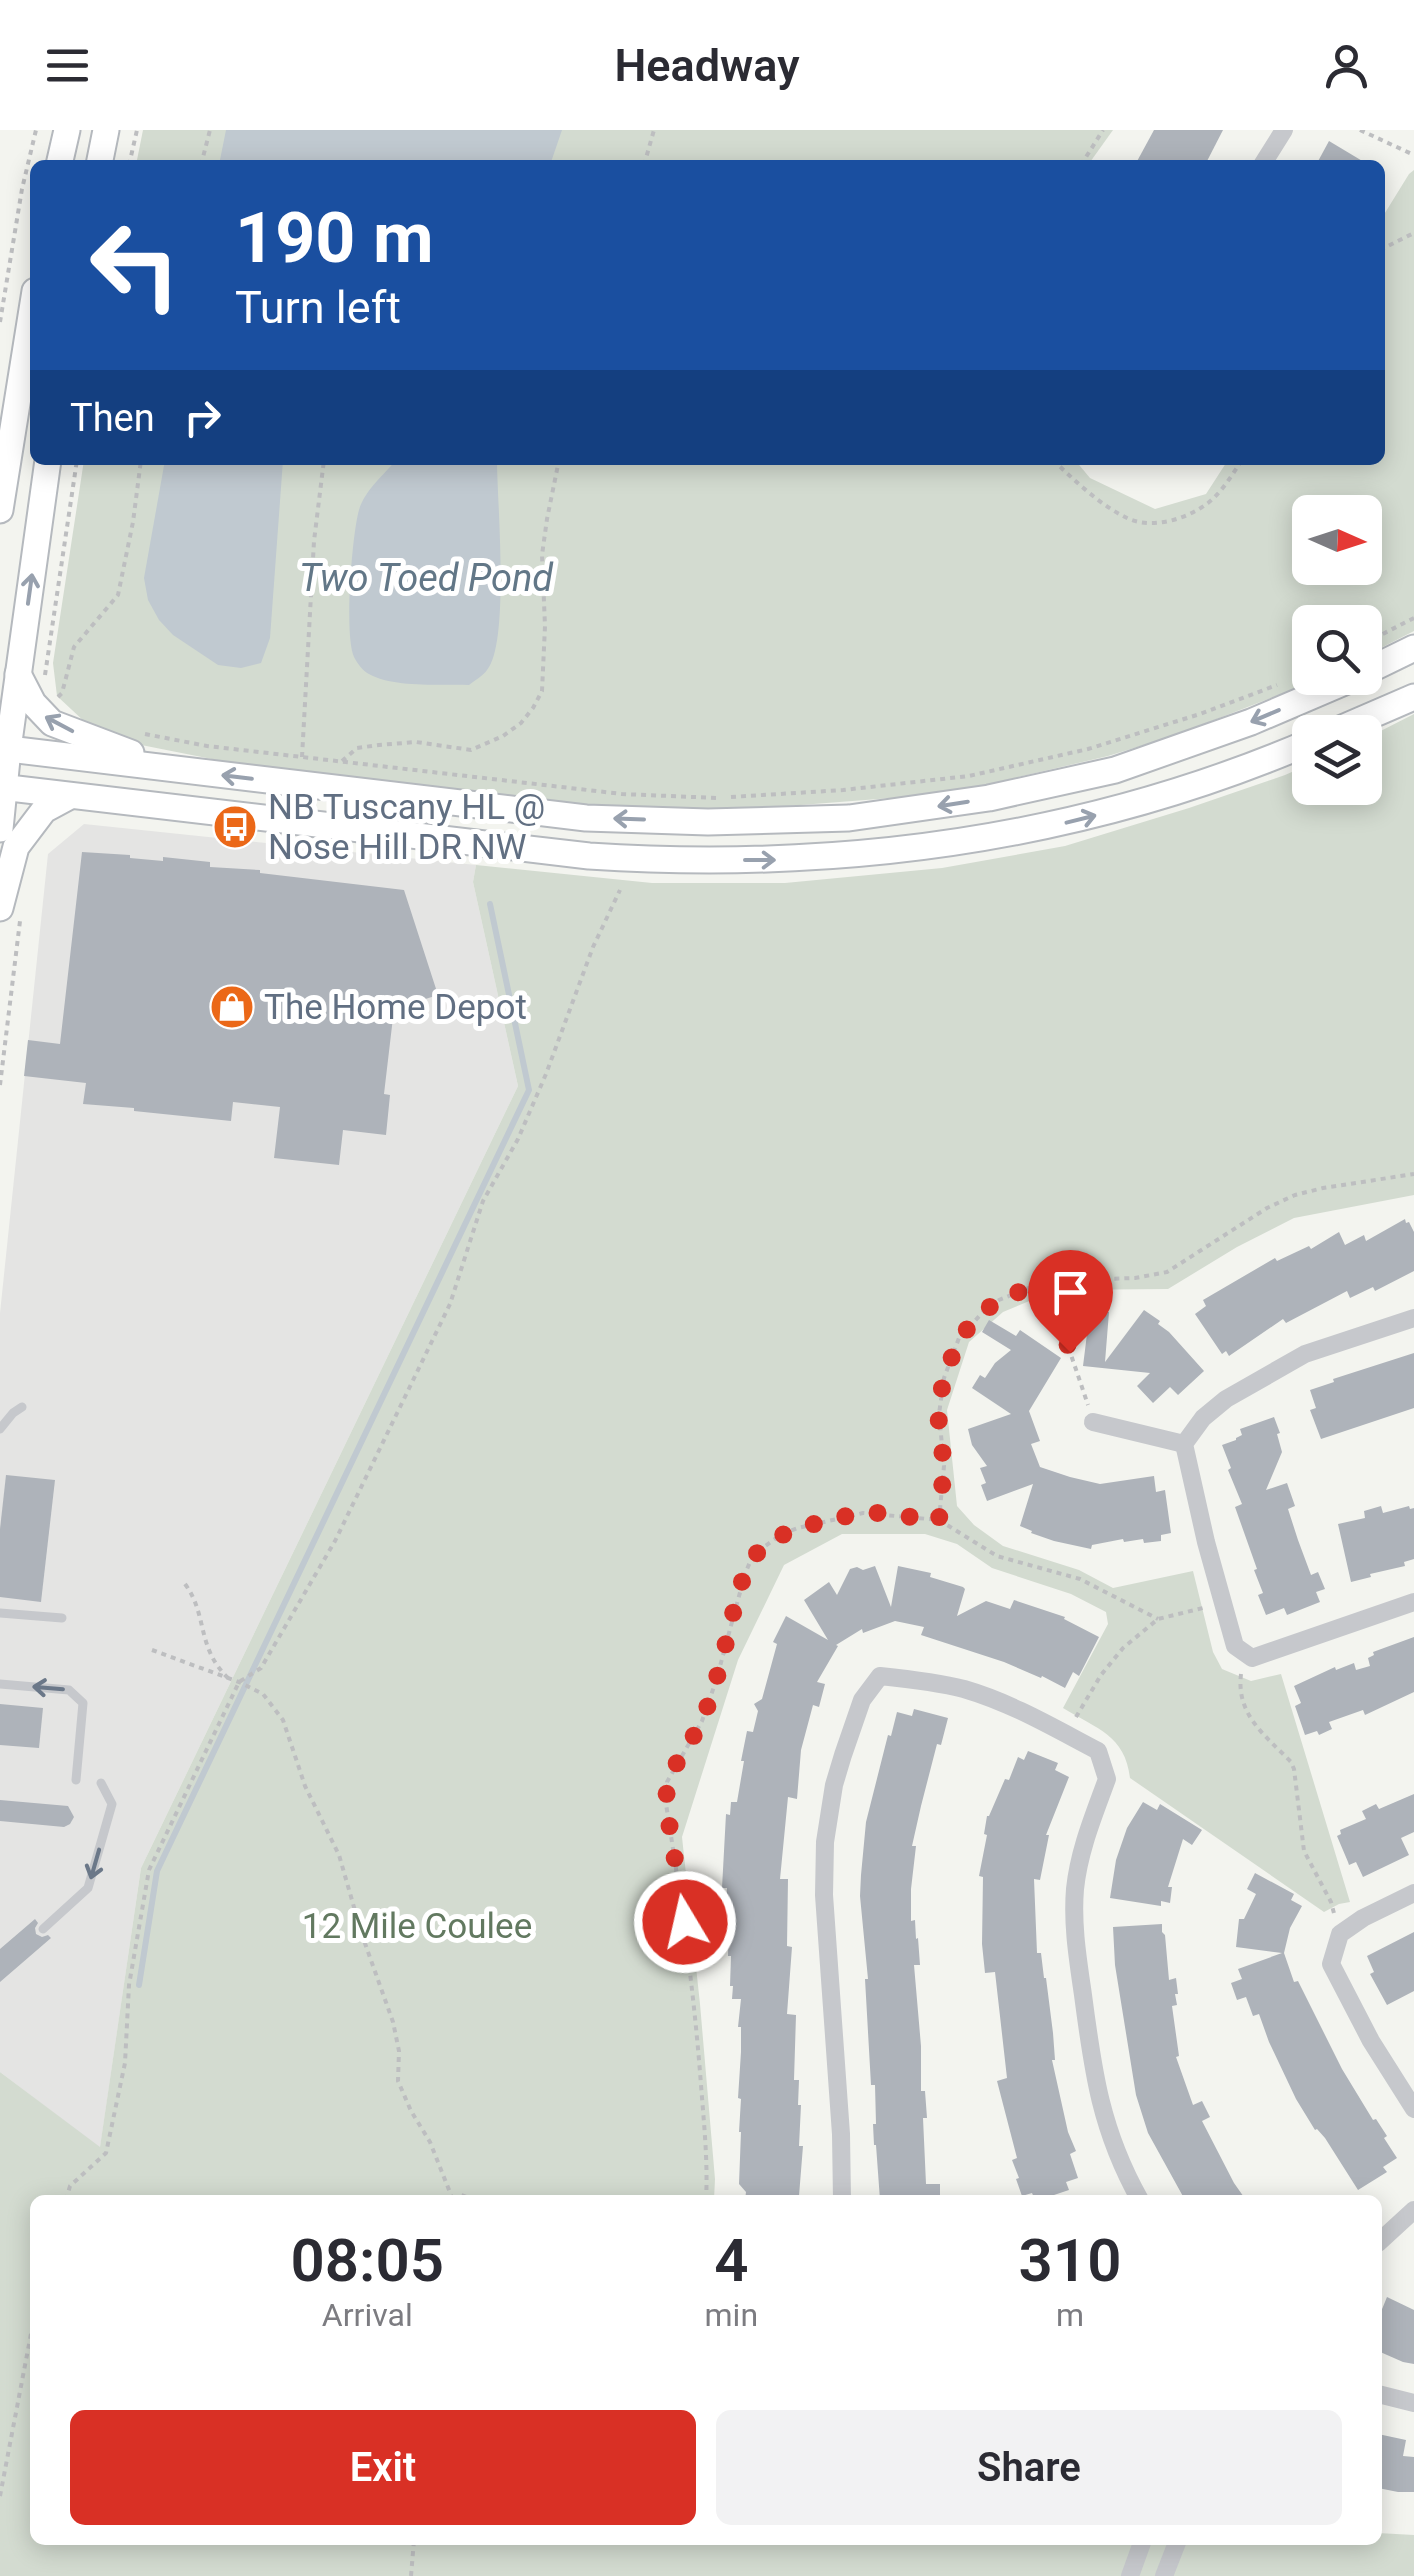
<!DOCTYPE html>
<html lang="en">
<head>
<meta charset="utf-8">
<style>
  :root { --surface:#fff; --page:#f2f2f3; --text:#2b2b33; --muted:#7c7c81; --accent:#d93025 }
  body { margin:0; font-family:Roboto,sans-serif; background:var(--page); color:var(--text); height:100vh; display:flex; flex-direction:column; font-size:38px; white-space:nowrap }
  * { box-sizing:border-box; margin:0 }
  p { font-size:32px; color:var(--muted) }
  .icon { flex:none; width:55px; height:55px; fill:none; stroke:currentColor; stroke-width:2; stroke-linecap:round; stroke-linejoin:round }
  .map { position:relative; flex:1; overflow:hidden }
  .details { position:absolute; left:30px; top:2065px; width:1352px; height:350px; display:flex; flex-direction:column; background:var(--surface); border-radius:15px; box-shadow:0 5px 25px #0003 }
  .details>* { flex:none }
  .top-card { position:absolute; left:30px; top:30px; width:1355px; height:305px; border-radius:15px; box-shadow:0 5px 25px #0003; background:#1a4fa0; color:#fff; overflow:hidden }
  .needle { width:65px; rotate:93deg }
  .fabs { position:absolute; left:1292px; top:365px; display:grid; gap:20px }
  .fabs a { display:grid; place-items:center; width:90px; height:90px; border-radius:15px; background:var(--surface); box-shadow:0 5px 25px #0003; font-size:50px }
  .pin { position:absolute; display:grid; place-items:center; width:85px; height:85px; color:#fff; margin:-102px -42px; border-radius:50% 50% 50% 0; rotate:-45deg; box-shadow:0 0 10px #0007 }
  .pin .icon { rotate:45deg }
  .me { position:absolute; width:110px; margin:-55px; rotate:351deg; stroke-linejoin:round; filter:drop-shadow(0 0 8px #0008) }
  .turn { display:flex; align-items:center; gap:35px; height:210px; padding:0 40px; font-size:45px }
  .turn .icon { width:130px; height:130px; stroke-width:2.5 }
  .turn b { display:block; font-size:70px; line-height:85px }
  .then { display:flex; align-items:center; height:95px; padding:0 40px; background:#0003; gap:20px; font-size:38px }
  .eta { display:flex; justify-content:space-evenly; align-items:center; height:170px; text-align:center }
  .eta b { font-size:60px; font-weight:600; line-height:70px }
  .button { display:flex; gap:20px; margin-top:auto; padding:20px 40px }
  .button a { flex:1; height:115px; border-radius:15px; background:var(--accent); color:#fff; font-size:40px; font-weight:600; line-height:115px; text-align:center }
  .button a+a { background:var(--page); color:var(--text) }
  header { display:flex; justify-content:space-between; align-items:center; height:130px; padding:0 40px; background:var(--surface); font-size:45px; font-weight:600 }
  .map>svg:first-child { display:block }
  .built { fill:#e4e4e3 }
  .green { fill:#d3dbd0; fill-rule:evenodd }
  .water { fill:#c0c9d0 }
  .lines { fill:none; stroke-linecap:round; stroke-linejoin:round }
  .stream { stroke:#c0c9d0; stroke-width:6 }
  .building { fill:#aeb3ba }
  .secondary-casing { stroke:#b5b9be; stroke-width:29 }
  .path { stroke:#bdbec0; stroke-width:4; stroke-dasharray:5 5; stroke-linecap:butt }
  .lane { stroke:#c6c8cc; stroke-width:9 }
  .street { stroke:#c6c8cc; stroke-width:18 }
  .secondary { stroke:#fff; stroke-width:25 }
  .oneway { stroke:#98a1ae }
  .oneway2 { stroke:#6b7889 }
  .route { stroke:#d93025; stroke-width:18; stroke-dasharray:0 32.4 }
  .labels { text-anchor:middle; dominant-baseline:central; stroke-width:10; stroke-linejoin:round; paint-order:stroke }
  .poi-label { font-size:35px; fill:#616f82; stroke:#fff; text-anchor:start }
  .park-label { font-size:35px; fill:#627960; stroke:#fff }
  .water-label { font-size:38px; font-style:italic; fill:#627787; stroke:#fff }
</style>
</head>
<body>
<header><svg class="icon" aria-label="menu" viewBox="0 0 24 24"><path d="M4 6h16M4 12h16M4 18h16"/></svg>Headway<svg class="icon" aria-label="person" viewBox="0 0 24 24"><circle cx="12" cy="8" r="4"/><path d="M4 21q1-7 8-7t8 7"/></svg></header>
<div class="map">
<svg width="1414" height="2446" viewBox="0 0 1414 2446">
  <rect width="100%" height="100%" fill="#f3f4ef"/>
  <!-- built -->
  <polygon class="built" points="84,694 476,735 473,752 518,956 141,1738 100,2018 0,1942 0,1183 48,724"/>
  <!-- green -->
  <g class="green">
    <polygon points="143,0 1113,0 1088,35 136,35"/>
    <path d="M1414,40V501L1365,526V492H1310V548H1322L1173,606L1108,626L976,657L904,667L735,680L635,679L495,667L257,638L101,607L57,566L53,533L84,330H1075L1090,348L1155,379L1206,364L1228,330H1380V91L1409,44ZM1310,382H1365V438H1310Z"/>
    <path d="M1414,584V1065L1294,1088L1237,1117L1168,1159L1056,1160L1003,1182L969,1212L947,1280L957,1376L974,1395L1003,1416L1079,1440L1113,1458L1193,1441L1213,1522L1222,1539L1251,1551L1281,1544L1350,1772L1339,1774L1324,1782L1130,1648C1125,1605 1097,1599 1063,1578L1108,1494L1106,1482L1071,1464L992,1438L957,1414L925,1404H842L784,1435L738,1530L682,1707L700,1874L715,2049L714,2070H35V2410H1378V2403L1414,2405V2446H0V1942L100,2017L141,1738L518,956L473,752L476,735L652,753H785L942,738L1065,716L1189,678L1285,645L1310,634V658H1365V609Z"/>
  </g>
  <!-- water -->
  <g class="water">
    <polygon points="226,0 562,0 550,35 219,35"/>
    <polygon points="165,330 283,330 270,508 261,533 241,538 218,535 173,505 159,490 148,470 144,448"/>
    <path d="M396,330H497C497,371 510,512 487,540C483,546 474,551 469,555C441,554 393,558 369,544C363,541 357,533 354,527C344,506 352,404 359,380C365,360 383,346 396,330Z"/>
  </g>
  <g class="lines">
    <!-- stream -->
    <polyline class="stream" points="139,1855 157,1741 529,960 490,774"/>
  </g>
  <!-- building -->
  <g class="building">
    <polygon points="1154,0 1223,0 1205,35 1135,35"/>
    <polygon points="1329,11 1369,35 1316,35"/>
    <polygon points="82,722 130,725 130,728 163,731 163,727 210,732 210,737 260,740 260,743 404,760 438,865 394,879 384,964 390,965 386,1005 343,1000 339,1035 274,1028 280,977 233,972 231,991 134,981 134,978 83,974 86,953 24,946 28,910 60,914"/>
    <polygon points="1405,1089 1406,1093 1409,1092 1414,1102 1414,1141 1375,1161 1373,1157 1350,1168 1347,1161 1286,1193 1283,1189 1229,1226 1226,1221 1222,1224 1195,1184 1206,1176 1203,1170 1275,1128 1277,1131 1309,1116 1311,1119 1339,1102 1345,1115 1364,1105 1366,1111"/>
    <polygon points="1090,1180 1109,1182 1105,1232 1144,1180 1160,1191 1158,1194 1169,1202 1204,1241 1178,1265 1170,1257 1153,1273 1137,1256 1150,1243 1083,1236"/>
    <polygon points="989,1190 1016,1206 1020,1200 1061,1228 1029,1281 1040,1311 1031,1314 1040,1337 1070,1347 1100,1354 1154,1346 1156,1362 1165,1360 1171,1403 1161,1405 1161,1411 1144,1413 1143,1409 1124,1412 1123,1409 1092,1415 1091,1419 1054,1411 1031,1403 1032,1401 1020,1396 1033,1354 987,1371 981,1355 986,1353 980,1338 987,1336 972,1315 968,1299 1011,1284 972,1258 980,1245 985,1248 995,1233 1011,1220 982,1202"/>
    <polygon points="1414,1223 1414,1278 1321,1309 1310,1280 1316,1278 1310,1260 1334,1252 1333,1249"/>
    <polygon points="1274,1287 1280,1303 1277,1304 1282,1322 1266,1360 1287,1353 1295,1376 1288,1379 1298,1410 1311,1445 1318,1442 1325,1459 1316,1462 1320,1472 1287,1485 1284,1478 1266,1485 1258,1465 1263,1463 1254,1440 1257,1439 1235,1377 1242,1374 1228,1340 1231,1338 1222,1315 1236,1310 1236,1308 1242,1305 1240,1299"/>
    <polygon points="6,1345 55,1350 41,1472 0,1467 0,1399"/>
    <polygon points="1381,1376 1383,1383 1409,1376 1410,1379 1414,1378 1414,1429 1404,1432 1405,1436 1370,1444 1371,1447 1351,1452 1338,1394 1365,1388 1364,1381"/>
    <polygon points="875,1436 891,1477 898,1436 931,1443 930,1447 963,1457 965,1459 957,1486 986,1471 1010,1479 1014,1470 1065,1487 1064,1489 1099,1507 1079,1546 1073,1542 1065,1558 1042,1546 1041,1548 1004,1532 921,1505 924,1497 895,1491 863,1503 862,1499 836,1515 838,1516 817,1552 825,1554 819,1577 813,1575 801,1620 797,1669 788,1667 780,1749 788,1749 787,1816 792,1817 787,1884 796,1885 794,1950 799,1950 798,1975 801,1975 799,2016 803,2016 799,2066 787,2065 787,2070 745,2070 746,2062 739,2054 741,2002 739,2002 741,1969 738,1968 741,1922 741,1897 738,1897 741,1869 732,1869 733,1856 730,1856 731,1826 728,1826 729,1791 725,1790 727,1758 722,1758 726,1684 730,1685 731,1672 737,1672 744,1631 741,1631 747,1601 753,1602 758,1581 754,1574 762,1569 777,1514 773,1512 786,1486 828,1510 804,1470 829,1452 837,1465 850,1439 857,1437 863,1440"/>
    <polygon points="1414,1507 1414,1562 1365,1585 1363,1580 1329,1592 1332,1599 1319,1605 1317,1601 1305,1605 1295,1576 1301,1573 1294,1556 1335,1537 1336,1540 1354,1533 1356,1540 1370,1536 1368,1528 1374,1525 1373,1522"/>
    <polygon points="0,1574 43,1578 39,1618 0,1615"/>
    <polygon points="914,1579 948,1588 941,1615 937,1614 921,1676 912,1716 916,1716 911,1759 911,1791 915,1790 916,1809 918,1808 920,1835 914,1835 921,1916 921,1961 925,1961 927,1988 923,1988 926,2054 940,2054 940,2070 880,2070 876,2015 874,2015 873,1994 876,1994 875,1955 871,1955 865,1849 868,1849 860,1766 861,1745 866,1692 888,1605 891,1606 897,1582 912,1586"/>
    <polygon points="1028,1621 1058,1633 1055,1640 1069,1647 1046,1705 1049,1705 1040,1750 1034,1749 1037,1823 1041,1823 1044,1848 1046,1848 1053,1903 1055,1930 1052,1930 1068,2002 1076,2021 1070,2024 1078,2048 1066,2052 1069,2060 1054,2065 1055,2070 1035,2070 1032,2063 1022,2066 1016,2049 1019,2048 1012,2030 1017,2028 997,1951 1007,1948 995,1842 985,1843 982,1814 983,1747 979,1746 987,1705 984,1704 987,1686 989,1686 1005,1649 1009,1650 1018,1627 1024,1630"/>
    <polygon points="1414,1664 1414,1702 1401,1708 1409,1725 1363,1747 1356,1732 1349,1735 1348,1732 1337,1706 1341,1704 1340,1700 1366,1689 1362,1681 1376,1674 1379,1679"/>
    <polygon points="0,1670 68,1676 74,1687 70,1694 64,1697 0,1691"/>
    <polygon points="1143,1672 1157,1680 1160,1674 1202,1700 1192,1715 1183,1709 1168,1757 1172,1757 1170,1773 1161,1771 1161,1776 1110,1768 1116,1730 1127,1698"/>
    <polygon points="1255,1743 1294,1764 1291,1770 1302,1776 1290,1798 1284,1823 1294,1852 1298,1851 1342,1939 1373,1990 1376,1989 1387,2006 1384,2008 1397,2028 1383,2037 1387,2042 1358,2060 1325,2008 1317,1999 1315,2000 1296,1969 1269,1912 1259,1884 1253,1886 1246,1867 1237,1870 1231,1853 1242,1849 1238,1839 1282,1823 1236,1817 1239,1789 1244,1789 1256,1764 1247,1759"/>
    <polygon points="35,1789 38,1793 35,1798 36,1804 42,1807 48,1805 51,1808 0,1852 0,1819"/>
    <polygon points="1162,1794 1162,1802 1165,1805 1169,1850 1176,1848 1178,1864 1175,1864 1177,1875 1172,1876 1179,1926 1176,1927 1193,1975 1202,1971 1210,1987 1202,1991 1234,2053 1246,2070 1185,2070 1148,2003 1136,1965 1115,1835 1113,1797"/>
    <polygon points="1414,1802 1414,1861 1387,1875 1370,1844 1374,1842 1367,1826"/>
    <polygon points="1387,2167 1414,2180 1414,2234 1403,2232 1378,2221 1378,2189"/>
    <polygon points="1378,2304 1406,2310 1403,2326 1414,2327 1414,2362 1398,2362 1378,2358"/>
  </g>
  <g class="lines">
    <defs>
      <g id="secondary">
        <polyline points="59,35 67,0"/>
        <polyline points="99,35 106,0"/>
        <polyline points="0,380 35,161"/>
        <polyline points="1365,542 1414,518"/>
        <polyline points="18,544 33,573 52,593 131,623"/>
        <polyline points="1333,602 1414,567"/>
        <polyline points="0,618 586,688 708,692 849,688 989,668 1115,640 1251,592 1354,548"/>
        <path d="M0,657L589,726C838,742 1079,711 1310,612"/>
        <polyline points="0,699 8,619 48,330"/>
        <polyline points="0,778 16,717 44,680 70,666"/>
      </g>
    </defs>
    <!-- secondary casing -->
    <use href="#secondary" class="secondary-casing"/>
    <!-- path -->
    <g class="path">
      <polyline points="1360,0 1414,25"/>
      <polyline points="129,35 137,0"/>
      <polyline points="201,35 210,0"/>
      <polyline points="644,35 654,0"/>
      <polyline points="1081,35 1103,0"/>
      <polyline points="1380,120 1414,103"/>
      <polyline points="0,192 22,59 36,0"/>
      <path d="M1053,330C1075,351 1100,375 1127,388C1152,400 1187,389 1208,373C1222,362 1232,345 1242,330"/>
      <polyline points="1365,513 1414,488"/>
      <polyline points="45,545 77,330"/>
      <polyline points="1299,545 1310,540"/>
      <polyline points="58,567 62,563 74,517 118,465 133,392 141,330"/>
      <polyline points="145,604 207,616 622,664 717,668"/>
      <polyline points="302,627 314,411 324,330"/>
      <polyline points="342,631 357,618 379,615 416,612 471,620 503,606 521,593 533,578 542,561 545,496 542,425 547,389 559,330"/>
      <polyline points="731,667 843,660 969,646 1088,619 1200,584 1277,555"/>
      <polyline points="0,955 20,791"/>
      <polyline points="1046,1151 1088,1275"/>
      <polyline points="939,1390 944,1336 939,1284 944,1248 959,1208 983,1182 999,1170 1046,1151 1135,1148 1167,1142 1267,1078 1295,1065 1323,1058 1414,1044"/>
      <path d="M185,1454C208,1485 196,1517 228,1548"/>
      <polyline points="152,1520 239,1552 263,1564 283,1590 305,1656 339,1725 362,1805 393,1892 399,1921 398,1951 411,1981 430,2012 453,2070"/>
      <path d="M1241,1544C1236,1585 1265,1605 1291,1632L1294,1639L1304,1721L1331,1772L1335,1787"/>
      <polyline points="1076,1587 1101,1545 1123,1518 1158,1489 1203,1478"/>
      <polyline points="66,2070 70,2056 106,2023 125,1933 129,1855 149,1740 239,1552 261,1538 335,1411 450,1174 483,1071 518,1009 546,944 593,817 620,760"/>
      <polyline points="453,2070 461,2065 475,2070"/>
      <path d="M706,2070C708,2032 704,1994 701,1955C694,1861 681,1768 666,1674L667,1652L702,1591L716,1551L745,1444L750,1432L761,1419L782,1404L798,1398L863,1383L939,1390L997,1426L1080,1449L1158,1489"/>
      <polyline points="0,2366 35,2183"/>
      <polyline points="411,2446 414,2410"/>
    </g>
    <!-- lane -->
    <g class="lane">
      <polyline points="0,1299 13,1283 22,1277"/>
      <polyline points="0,1483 62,1488"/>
      <polyline points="0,1554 69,1560 83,1573 76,1650"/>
      <polyline points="43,1799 88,1758 112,1674 101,1653"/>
    </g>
    <!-- street -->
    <g class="street">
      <polyline points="1262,35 1284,0"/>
      <polyline points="1414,1188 1305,1224 1226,1269 1203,1288 1184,1314 1206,1412 1235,1516 1252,1528 1414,1472"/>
      <polyline points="1093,1292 1184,1314"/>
      <polyline points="1414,1763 1363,1788 1340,1804 1331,1834 1371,1911 1414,1979"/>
      <path d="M842,2070L841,2004L824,1765L825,1712L834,1655L843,1625L862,1570L880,1546C909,1549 937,1552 964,1559C1012,1573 1054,1598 1098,1621L1107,1649C1094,1685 1079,1720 1075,1759C1072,1795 1078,1830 1083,1865C1093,1942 1101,2001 1140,2070"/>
      <polyline points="1378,2113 1414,2080"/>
      <polyline points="1378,2264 1414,2273"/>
      <polyline points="1130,2446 1143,2410"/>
      <polyline points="1164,2446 1178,2410"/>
    </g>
    <!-- secondary -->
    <use href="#secondary" class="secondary"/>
  </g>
  <!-- one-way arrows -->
  <defs><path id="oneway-shaft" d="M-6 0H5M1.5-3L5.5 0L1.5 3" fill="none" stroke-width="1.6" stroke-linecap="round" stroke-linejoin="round" transform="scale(2.5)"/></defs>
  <g class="oneway">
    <use href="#oneway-shaft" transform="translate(30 459) rotate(-82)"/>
    <use href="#oneway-shaft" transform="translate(1265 586) rotate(157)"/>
    <use href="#oneway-shaft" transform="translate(59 594) rotate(-152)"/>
    <use href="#oneway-shaft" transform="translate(237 647) rotate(-173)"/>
    <use href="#oneway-shaft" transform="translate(953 674) rotate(171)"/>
    <use href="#oneway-shaft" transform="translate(629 689) rotate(-178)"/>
    <use href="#oneway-shaft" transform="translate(1081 689) rotate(-14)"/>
    <use href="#oneway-shaft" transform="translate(760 730)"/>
  </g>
  <g class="oneway2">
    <use href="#oneway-shaft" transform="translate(48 1558) rotate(-175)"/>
    <use href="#oneway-shaft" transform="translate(95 1734) rotate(106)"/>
  </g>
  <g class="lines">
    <!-- route -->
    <path class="route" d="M685,1792L666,1674C666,1638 687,1621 702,1591C706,1582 709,1571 712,1562C726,1523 731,1481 745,1443C759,1408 792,1400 825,1391C842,1387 861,1382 878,1383C899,1384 918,1389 939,1390L944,1336L938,1284L940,1268L944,1248L959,1208L983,1182L999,1170L1046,1151L1070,1222"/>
  </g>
  <!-- icons -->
  <defs>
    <symbol id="bus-disc" viewBox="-11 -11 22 22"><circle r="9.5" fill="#eb6818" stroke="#fff"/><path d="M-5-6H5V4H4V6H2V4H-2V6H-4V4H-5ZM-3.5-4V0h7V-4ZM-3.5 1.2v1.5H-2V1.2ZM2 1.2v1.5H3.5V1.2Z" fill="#fff"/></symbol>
    <symbol id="shop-disc" viewBox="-11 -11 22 22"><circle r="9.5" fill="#eb6818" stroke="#fff"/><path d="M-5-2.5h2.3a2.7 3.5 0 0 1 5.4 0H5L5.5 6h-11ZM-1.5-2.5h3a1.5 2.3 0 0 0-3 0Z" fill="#fff"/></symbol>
  </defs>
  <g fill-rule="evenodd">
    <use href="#bus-disc" x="210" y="672" width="50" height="50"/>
    <use href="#shop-disc" x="207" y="852" width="50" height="50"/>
  </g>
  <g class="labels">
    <!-- poi labels -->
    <g class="poi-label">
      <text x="268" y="677">NB Tuscany HL @<tspan x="268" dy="40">Nose Hill DR NW</tspan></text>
      <text x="264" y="877">The Home Depot</text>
    </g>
    <!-- park labels -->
    <g class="park-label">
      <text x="417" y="1796">12 Mile Coulee</text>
    </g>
    <!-- water labels -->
    <g class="water-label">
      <text x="426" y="448">Two Toed Pond</text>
    </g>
  </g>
</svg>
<div class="fabs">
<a><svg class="needle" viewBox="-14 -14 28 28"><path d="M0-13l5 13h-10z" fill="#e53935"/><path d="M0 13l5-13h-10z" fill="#7c7c81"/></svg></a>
<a><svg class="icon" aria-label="search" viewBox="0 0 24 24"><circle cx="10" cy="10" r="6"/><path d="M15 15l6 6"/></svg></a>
<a><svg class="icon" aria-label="layers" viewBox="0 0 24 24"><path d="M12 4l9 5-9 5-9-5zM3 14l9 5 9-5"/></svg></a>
</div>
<div class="pin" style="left:1070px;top:1222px;background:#d93025"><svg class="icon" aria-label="arrive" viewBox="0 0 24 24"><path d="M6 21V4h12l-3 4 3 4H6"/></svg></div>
<svg class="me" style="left:685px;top:1792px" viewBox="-20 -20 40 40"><circle r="17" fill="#d93025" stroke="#fff" stroke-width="3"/><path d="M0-11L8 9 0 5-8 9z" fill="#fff"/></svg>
<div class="top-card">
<div class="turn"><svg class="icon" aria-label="left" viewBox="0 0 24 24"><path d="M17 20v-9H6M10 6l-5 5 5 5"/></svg><div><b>190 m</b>Turn left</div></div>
<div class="then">Then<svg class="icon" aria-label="right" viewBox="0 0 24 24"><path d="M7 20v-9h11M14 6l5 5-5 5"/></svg></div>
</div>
<section class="details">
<div class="eta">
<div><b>08:05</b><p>Arrival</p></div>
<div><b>4</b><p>min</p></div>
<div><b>310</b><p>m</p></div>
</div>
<div class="button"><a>Exit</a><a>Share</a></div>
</section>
</div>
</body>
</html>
